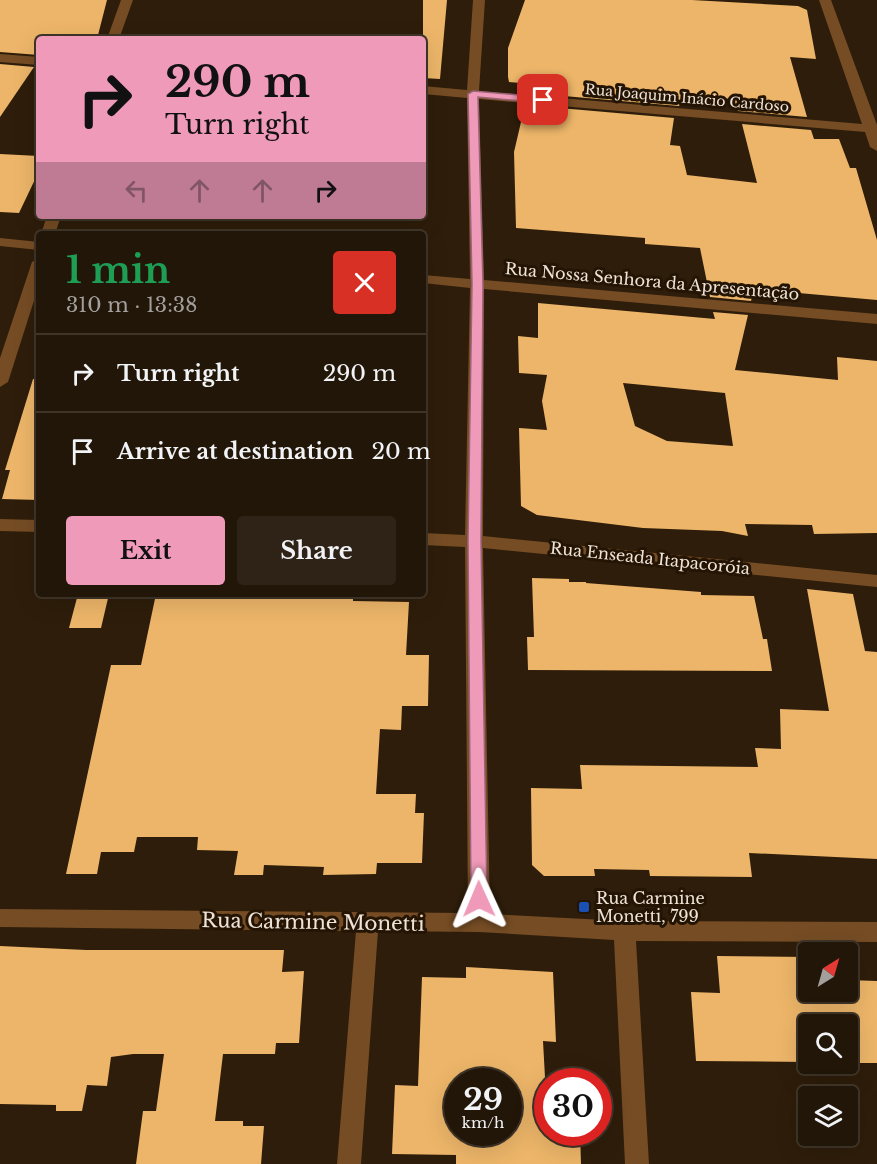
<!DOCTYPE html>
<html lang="en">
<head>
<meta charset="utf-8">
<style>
  :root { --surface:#221608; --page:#2e2316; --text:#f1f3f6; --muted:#a29f9c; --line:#3f3529; --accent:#ef9ab8 }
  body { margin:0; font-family:"Libre Baskerville",serif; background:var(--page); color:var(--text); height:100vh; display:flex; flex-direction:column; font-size:22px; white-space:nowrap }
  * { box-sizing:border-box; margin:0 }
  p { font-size:20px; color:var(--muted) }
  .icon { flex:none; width:33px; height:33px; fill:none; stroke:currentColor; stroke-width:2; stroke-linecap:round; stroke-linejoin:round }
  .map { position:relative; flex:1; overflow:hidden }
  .sheet { position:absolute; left:36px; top:231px; width:390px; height:366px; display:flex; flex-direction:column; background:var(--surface); border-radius:6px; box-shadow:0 6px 24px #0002,0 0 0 2px var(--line) }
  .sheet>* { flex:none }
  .top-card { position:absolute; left:36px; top:36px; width:390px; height:183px; border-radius:6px; box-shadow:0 6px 24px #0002,0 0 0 2px var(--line); background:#ef9ab8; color:#111; overflow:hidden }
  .needle { width:39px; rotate:37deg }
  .fabs { position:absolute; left:798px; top:942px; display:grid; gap:12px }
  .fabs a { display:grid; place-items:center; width:60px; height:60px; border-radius:6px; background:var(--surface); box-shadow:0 6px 24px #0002,0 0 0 2px var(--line); font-size:30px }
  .speed { position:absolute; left:444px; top:1068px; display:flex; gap:12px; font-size:30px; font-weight:700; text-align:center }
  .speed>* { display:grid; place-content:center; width:78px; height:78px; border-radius:50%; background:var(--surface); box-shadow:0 6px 24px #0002,0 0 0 2px var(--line); line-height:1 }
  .speed small { font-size:15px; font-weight:400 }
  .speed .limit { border:9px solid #d22; background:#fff; color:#111 }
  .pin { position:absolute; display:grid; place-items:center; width:51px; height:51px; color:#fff; margin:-26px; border-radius:12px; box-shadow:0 3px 9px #0006 }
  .me { position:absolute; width:66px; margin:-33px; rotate:359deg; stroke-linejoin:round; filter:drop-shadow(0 0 4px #0008) }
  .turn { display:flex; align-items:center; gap:21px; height:126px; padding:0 30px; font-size:27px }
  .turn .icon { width:78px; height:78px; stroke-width:2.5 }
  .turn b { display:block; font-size:42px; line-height:51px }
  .lanes { display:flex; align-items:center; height:57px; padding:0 30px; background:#0003; justify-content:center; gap:30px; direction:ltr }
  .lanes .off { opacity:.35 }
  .round { display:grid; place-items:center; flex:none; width:63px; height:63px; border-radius:6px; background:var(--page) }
  .head { display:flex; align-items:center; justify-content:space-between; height:102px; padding:0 30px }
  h1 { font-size:36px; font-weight:800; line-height:45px; color:#1e9e55 }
  .button { display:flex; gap:12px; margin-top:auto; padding:12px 30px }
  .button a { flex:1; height:69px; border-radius:6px; background:var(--accent); color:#111; font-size:24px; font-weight:800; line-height:69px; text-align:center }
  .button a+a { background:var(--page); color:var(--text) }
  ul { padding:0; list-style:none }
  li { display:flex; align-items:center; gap:18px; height:78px; padding:0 30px; border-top:2px solid var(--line) }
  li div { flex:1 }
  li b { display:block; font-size:22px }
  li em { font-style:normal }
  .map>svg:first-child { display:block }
  .building { fill:#ecb569; fill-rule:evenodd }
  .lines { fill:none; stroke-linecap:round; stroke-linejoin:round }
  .street { fill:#754c24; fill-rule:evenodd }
  .route { fill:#ef9ab8; stroke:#9b6478; stroke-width:1.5 }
  .transit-dot { fill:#1a4fb4; stroke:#241403; stroke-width:2 }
  .labels { text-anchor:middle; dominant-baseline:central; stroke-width:6; stroke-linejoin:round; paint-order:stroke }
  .far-street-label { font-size:14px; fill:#efe3d8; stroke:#241403 }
  .street-label { font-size:16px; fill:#efe3d8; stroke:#241403 }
  .poi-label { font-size:16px; fill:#efe3d8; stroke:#241403; text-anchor:start }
  .near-street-label { font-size:20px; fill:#efe3d8; stroke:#241403 }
</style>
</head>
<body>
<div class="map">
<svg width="877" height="1164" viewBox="0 0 877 1164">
  <rect width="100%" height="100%" fill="#2e1d0a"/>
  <!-- building -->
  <g class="building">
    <polygon points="0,0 107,0 97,39 39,39 39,55 0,52"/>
    <polygon points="423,0 447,0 440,79 423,78"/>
    <polygon points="525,0 692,0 798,6 807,10 816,59 790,57 807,117 738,111 734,99 685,96 679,106 529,93 531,84 509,82 508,77 508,48"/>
    <polygon points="0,64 34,67 0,117"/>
    <polygon points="525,105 674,118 670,145 680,146 687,175 757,183 742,124 811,130 814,139 839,139 850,168 856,168 877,240 877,300 754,289 751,301 710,297 700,248 645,244 645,238 516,228 514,152"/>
    <polygon points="0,154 39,156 39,171 19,213 0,212"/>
    <path d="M538,303L715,319L713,312L748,315L735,370L838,380L837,357L877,361V533L814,534L812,525L745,524L748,536L722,531L643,528L537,515L521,506L519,428L547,430L542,401L547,375L519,373L518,336L538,338ZM623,383L725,393L733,446L667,441L635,426Z"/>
    <polygon points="33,379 39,380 39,500 2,499 10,470 5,470"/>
    <polygon points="532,578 569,579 569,582 586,582 586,583 701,592 701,595 754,596 763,639 767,639 772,671 528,670 527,637 534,637"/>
    <polygon points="807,589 853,594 865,651 877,652 877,859 749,853 752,877 650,876 649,870 594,869 595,876 544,876 532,865 531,788 582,789 580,765 758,767 755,748 781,749 780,709 829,711"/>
    <polygon points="78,594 109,594 101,628 69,628"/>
    <polygon points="156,594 353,594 353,601 409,602 406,655 429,655 428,706 402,706 401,730 380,729 376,794 416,794 415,813 424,813 422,863 377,863 376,874 323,875 324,867 264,865 263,875 234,875 238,851 197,850 198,837 137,837 134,852 101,852 97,874 66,874 111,665 141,665"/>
    <polygon points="0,946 86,950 284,950 282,972 304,971 299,1043 276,1043 275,1054 223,1054 215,1121 243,1121 243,1126 264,1126 261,1164 136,1164 143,1111 156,1111 164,1054 133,1054 111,1057 107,1086 87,1085 82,1111 56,1111 56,1105 0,1104"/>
    <polygon points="717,956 808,957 808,992 848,992 848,980 877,981 877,1063 848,1063 848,1024 808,1024 808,1062 696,1061 691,992 720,993"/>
    <path d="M466,967L553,972L556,1042L543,1041L548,1132H580L581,1164H456V1155L392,1154L395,1085L418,1086L422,977L466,978ZM458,1082H508V1132H458Z"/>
  </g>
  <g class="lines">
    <!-- street -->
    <g class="street">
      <polygon points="121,0 133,0 119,39 107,39"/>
      <polygon points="473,0 485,0 479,91 862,124 819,0 831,0 877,125 877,151 870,147 865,132 479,99 484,280 877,314 877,324 484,289 483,536 877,575 877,587 483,548 490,914 624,921 877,922 877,942 636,941 649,1164 625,1164 614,940 479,932 378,931 361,1164 337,1164 356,931 0,927 0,909 468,913 465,547 423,545 423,533 465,535 470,288 423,283 423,275 470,279 467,98 423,94 423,86 467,90"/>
      <polygon points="0,54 39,57 39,65 0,62"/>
      <polygon points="47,216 61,216 55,234 41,234"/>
      <polygon points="0,238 39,242 39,250 0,246"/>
      <polygon points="39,258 39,285 8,382 0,387 0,358 32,262"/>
      <polygon points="0,519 39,520 39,532 0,531"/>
    </g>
  </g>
  <!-- route -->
  <polygon class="route" points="473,91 543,97 548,100 543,103 478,97 483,284 481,541 487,899 485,904 479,906 473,904 471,899 468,541 472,284 468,94"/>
  <!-- markers -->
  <rect class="transit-dot" x="578" y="901" width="12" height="12" rx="3"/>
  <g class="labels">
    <!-- far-street labels -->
    <g class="far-street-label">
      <text transform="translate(687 98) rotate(5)">Rua Joaquim Inácio Cardoso</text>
    </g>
    <!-- street labels -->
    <g class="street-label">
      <text transform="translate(652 281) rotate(5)">Rua Nossa Senhora da Apresentação</text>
      <text transform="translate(650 558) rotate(6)">Rua Enseada Itapacoróia</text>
    </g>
    <!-- poi labels -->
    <g class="poi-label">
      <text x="596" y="898">Rua Carmine<tspan x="596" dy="18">Monetti, 799</tspan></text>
    </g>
    <!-- near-street labels -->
    <g class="near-street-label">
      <text transform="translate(313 922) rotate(1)">Rua Carmine Monetti</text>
    </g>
  </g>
</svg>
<div class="fabs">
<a><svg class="needle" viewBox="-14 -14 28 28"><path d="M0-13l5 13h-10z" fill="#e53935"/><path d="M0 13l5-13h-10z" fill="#a29f9c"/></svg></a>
<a><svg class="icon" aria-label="search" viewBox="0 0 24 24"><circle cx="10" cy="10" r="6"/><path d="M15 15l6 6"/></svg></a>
<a><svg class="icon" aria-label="layers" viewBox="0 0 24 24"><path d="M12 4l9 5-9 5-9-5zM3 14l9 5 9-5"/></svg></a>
</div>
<div class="speed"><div>29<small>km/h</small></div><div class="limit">30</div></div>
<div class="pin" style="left:543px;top:100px;background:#d93025"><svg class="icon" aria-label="arrive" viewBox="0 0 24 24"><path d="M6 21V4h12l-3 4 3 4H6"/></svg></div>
<svg class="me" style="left:479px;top:899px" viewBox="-20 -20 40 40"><path d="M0-17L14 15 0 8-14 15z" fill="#ef9ab8" stroke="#fff" stroke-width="4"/></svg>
<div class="top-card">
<div class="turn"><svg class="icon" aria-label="right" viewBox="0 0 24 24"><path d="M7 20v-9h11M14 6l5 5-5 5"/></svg><div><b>290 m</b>Turn right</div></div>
<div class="lanes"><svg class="icon off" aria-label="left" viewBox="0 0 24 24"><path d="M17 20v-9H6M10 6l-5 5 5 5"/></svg><svg class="icon off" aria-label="ahead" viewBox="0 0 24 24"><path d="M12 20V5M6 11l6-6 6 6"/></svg><svg class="icon off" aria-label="ahead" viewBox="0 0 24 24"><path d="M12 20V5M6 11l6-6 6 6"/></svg><svg class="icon" aria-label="right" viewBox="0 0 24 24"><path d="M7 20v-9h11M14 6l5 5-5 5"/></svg></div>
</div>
<section class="sheet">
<div class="head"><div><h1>1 min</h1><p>310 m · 13:38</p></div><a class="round" style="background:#d93025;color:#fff"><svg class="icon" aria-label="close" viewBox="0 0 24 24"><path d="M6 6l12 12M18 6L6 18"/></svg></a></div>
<ul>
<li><svg class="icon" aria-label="right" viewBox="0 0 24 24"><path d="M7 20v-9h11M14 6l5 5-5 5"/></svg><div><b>Turn right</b></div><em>290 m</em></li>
<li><svg class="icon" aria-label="arrive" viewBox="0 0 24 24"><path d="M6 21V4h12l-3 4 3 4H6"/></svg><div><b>Arrive at destination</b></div><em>20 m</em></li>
</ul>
<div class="button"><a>Exit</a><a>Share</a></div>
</section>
</div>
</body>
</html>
